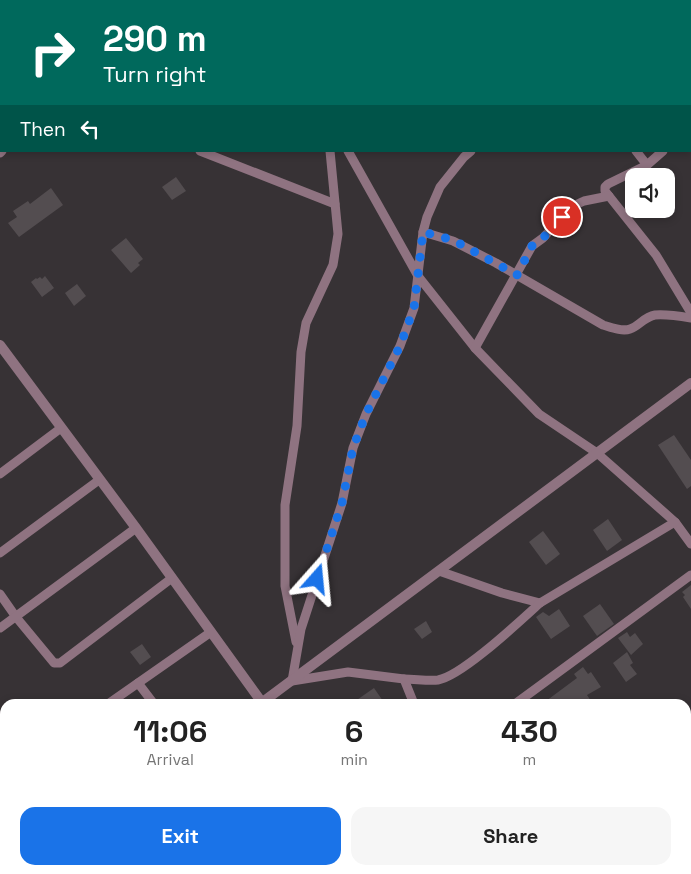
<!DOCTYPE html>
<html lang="en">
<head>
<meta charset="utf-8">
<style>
  :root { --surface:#fff; --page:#f6f6f6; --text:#222; --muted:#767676; --accent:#1a73e8 }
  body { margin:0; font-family:"Space Grotesk",sans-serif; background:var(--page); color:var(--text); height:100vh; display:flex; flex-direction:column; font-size:19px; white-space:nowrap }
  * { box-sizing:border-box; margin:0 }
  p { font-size:16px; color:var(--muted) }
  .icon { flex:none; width:28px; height:28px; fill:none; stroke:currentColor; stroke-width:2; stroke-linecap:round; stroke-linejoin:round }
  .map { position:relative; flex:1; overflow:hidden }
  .sheet { position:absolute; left:0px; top:699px; width:691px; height:176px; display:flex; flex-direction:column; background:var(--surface); border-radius:15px 15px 0 0; box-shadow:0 2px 8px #0003 }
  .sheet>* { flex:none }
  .guide { position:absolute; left:0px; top:0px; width:691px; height:152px; box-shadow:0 2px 8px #0003; background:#00695c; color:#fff; overflow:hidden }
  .controls { position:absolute; left:625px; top:168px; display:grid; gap:10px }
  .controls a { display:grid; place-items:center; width:50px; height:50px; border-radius:10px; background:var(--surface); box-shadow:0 2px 8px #0003; font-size:25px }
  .pin { position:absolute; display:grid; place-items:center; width:42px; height:42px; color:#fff; margin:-21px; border:2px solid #fff; border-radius:50%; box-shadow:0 1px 5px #0007 }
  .me { position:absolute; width:55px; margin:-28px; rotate:18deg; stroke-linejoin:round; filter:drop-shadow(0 0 4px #0008) }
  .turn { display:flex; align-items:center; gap:18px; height:105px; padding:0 20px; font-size:22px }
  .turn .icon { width:65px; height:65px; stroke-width:2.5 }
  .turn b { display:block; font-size:35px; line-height:42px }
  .then { display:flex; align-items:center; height:48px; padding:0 20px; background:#0003; gap:10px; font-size:19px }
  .eta { display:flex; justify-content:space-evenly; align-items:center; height:85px; text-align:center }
  .eta b { font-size:30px; font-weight:800; line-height:35px }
  .button { display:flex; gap:10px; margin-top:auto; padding:10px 20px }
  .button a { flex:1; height:58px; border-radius:15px; background:var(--accent); color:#fff; font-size:20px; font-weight:800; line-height:58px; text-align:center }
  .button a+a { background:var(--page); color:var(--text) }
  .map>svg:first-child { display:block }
  .building { fill:#534d50 }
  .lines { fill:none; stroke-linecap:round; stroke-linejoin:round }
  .minor { stroke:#8f7381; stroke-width:9 }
  .tertiary { stroke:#8f7381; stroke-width:10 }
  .route { stroke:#1a73e8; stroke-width:9; stroke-dasharray:0 16.2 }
</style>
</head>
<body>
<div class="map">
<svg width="691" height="874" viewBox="0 0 691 874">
  <rect width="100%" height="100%" fill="#373235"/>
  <!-- building -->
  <g class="building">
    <polygon points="176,177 186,191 172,200 162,187"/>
    <polygon points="51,188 63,205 19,237 8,223 17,217 13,211 28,201 30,204"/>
    <polygon points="126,238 143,259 138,263 140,265 131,273 111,250"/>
    <polygon points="45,276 54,288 42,297 31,282 36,278 37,279 40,277 42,279"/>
    <polygon points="77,284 86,296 74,306 65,293"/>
    <polygon points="674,435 691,460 691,486 687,489 658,445"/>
    <polygon points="608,519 622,540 607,551 593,530"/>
    <polygon points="543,531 560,554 546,565 529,542"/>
    <polygon points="691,585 691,609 683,597 685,595 682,592"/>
    <polygon points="600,604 614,624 597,636 583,616"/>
    <polygon points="559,609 570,626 551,639 536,617 543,612 549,616"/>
    <polygon points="426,621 432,632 422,639 414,629"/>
    <polygon points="627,632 630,637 635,633 643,644 631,655 618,638"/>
    <polygon points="142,644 151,657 140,665 130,652"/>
    <polygon points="627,652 633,663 630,665 637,674 626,682 613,663"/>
    <polygon points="583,667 588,674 591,672 601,687 587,695 591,701 587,704 542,704 577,678 574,674"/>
    <polygon points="374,688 383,701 379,704 351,704"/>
  </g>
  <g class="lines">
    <!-- minor -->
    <g class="minor">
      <polyline points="247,0 248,1"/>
      <polyline points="188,1 189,0"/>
      <polyline points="319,1 319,0"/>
      <polyline points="690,18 691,17"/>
      <polyline points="0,60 1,60"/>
      <polyline points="690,103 691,101"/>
      <polyline points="200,151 335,204"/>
      <polyline points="348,151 418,276 475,348 539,414 597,453 675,522 691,544"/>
      <polyline points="636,151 647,165"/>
      <polyline points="663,151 647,165 608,184 605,187 605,191 656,255 691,313"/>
      <polyline points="0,153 2,151"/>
      <path d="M423,232L453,241L496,263L603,325C610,327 622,332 630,329C639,326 644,317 655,315C667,314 679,316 691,318"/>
      <polyline points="475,348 532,246 543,238 571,207 584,201 609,196"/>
      <polyline points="0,474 61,428"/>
      <polyline points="0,553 99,480"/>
      <polyline points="439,571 502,593 540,603 675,522"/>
      <polyline points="0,594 16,617 54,663 60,663 172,578"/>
      <polyline points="0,628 136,528"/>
      <polyline points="296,642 285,586 285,505 297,426 301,352 306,323 333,265 338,234 330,151"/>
      <path d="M404,679C415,679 428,681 438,680C462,676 520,621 540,603"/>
      <polyline points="138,683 154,704"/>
      <polyline points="108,704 211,632"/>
      <polyline points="414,704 404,679 348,672 292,681 301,629 342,503 353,448 366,414 400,346 414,308 423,232 427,217 440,187 464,157 471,151"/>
      <polyline points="515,704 691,575"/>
      <polyline points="0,716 5,724"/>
      <polyline points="686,769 691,769"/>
      <polyline points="0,785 5,781"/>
      <polyline points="686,817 691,813"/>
      <polyline points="323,870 327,874"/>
      <polyline points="244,874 247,870"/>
      <polyline points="622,874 627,870"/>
    </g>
    <!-- tertiary -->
    <g class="tertiary">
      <polyline points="0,345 136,528 263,704"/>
      <polyline points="260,704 691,383"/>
      <polyline points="385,870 388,874"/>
      <polyline points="32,874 37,870"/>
    </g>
  </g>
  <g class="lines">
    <!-- route -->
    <polyline class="route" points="317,579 342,503 353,448 366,414 400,346 414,308 423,232 453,240 517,275 532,246 543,238 562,217"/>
  </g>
</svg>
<div class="controls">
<a><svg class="icon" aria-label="sound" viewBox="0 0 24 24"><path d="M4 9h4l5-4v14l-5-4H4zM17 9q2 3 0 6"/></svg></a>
</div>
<div class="pin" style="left:562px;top:217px;background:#d93025"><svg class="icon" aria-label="arrive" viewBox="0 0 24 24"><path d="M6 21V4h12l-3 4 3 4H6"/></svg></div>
<svg class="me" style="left:317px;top:579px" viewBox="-20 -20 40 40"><path d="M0-17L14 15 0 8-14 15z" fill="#1a73e8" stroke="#fff" stroke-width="4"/></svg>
<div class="guide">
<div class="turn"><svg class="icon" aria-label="right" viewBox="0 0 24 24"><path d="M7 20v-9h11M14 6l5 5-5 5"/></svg><div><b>290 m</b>Turn right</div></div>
<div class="then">Then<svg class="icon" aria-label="left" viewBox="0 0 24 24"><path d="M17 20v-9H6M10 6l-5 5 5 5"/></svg></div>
</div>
<section class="sheet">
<div class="eta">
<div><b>11:06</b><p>Arrival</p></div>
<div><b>6</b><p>min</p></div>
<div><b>430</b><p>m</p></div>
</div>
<div class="button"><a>Exit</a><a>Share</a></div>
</section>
</div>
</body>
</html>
